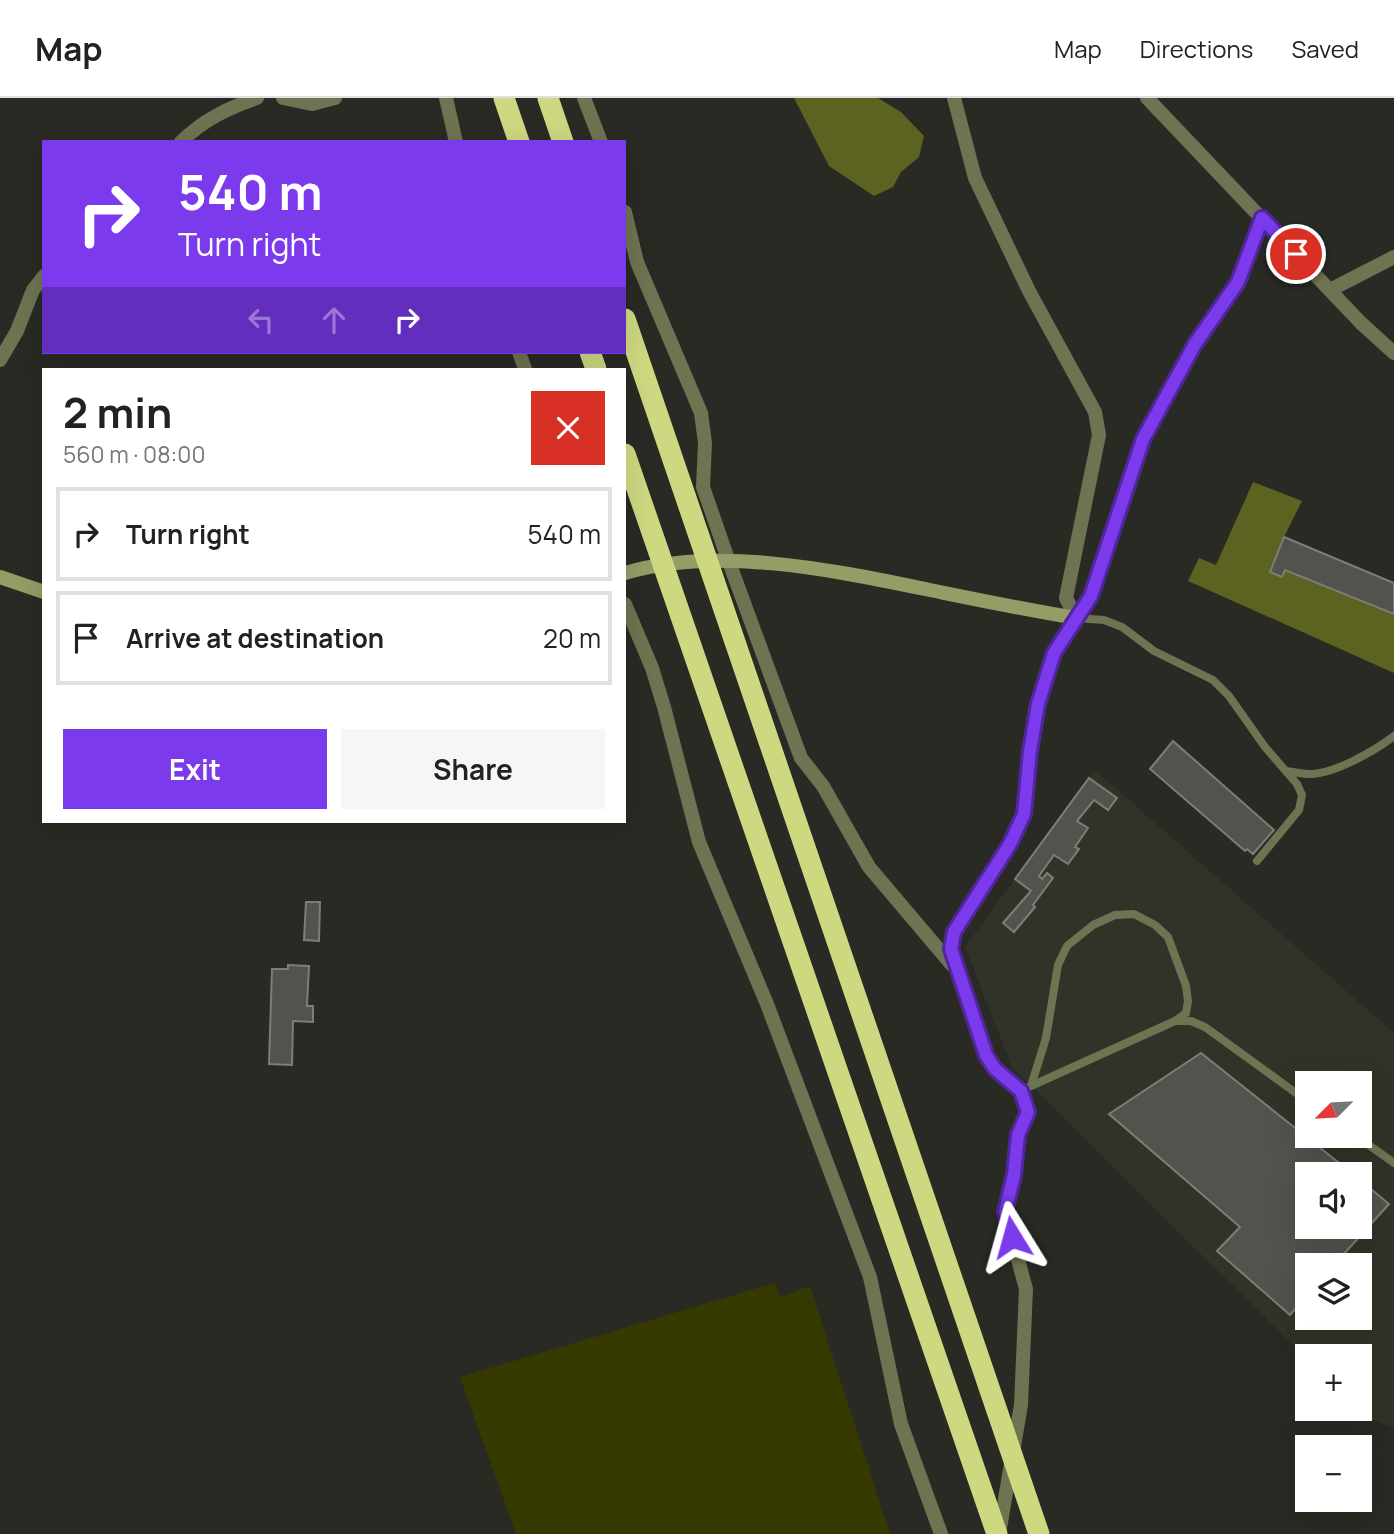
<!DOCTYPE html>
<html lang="en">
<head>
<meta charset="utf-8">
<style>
  :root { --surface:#fff; --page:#f6f6f6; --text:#222; --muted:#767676; --line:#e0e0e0; --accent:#7c3aed }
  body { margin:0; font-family:Manrope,sans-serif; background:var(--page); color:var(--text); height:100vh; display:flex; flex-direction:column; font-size:26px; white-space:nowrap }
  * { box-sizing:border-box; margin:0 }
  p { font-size:23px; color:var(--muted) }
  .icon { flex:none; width:38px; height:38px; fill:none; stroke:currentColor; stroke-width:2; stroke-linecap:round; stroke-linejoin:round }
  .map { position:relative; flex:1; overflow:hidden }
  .panel { position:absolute; left:42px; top:270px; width:584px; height:455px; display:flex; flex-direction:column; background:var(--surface); border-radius:0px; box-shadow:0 7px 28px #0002 }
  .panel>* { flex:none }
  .top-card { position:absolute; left:42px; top:42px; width:584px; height:214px; border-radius:0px; box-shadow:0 7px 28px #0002; background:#7c3aed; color:#fff; overflow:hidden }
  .needle { width:46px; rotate:246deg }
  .buttons { position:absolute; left:1295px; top:973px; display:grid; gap:14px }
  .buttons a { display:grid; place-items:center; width:77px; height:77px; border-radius:0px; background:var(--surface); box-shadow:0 7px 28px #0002; font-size:35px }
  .pin { position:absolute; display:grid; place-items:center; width:60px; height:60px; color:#fff; margin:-30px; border:4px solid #fff; border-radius:50%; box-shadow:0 2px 7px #0007 }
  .me { position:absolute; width:77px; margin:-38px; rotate:352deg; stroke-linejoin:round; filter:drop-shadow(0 0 5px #0008) }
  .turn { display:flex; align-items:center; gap:24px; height:147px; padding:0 21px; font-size:32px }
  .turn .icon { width:91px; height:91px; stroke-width:2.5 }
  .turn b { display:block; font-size:49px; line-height:60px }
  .lanes { display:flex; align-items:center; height:66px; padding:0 21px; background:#0003; justify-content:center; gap:35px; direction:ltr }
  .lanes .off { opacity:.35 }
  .round { display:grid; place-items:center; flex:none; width:74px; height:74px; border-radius:0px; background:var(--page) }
  .headline { display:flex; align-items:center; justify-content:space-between; height:119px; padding:0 21px }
  h1 { font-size:42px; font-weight:700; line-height:52px }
  .cta { display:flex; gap:14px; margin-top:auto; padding:14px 21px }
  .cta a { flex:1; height:80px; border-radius:0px; background:var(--accent); color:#fff; font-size:28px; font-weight:700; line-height:80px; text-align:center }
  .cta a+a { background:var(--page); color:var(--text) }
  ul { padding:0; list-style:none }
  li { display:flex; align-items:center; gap:21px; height:94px; margin:0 14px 10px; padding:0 7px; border:4px solid var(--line); border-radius:0px }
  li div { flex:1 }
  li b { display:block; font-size:26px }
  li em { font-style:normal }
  header { display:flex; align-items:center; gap:42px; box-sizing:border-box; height:98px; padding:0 35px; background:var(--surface); border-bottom:2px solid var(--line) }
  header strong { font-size:33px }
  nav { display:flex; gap:38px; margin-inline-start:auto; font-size:24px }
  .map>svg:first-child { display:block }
  .built { fill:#313328; fill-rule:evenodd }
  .green { fill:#363a00 }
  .forest { fill:#5c6220 }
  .building { fill:#52534d; stroke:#7d7e78; stroke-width:2 }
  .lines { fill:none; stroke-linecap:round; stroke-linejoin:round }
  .lane { stroke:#6e7351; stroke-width:8 }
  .street { stroke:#6e7351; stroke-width:14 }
  .secondary { stroke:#959c65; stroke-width:14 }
  .highway { stroke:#ced881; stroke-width:21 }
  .route-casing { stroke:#51269a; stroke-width:18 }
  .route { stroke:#7c3aed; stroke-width:12 }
</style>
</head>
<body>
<header>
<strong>Map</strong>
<nav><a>Map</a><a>Directions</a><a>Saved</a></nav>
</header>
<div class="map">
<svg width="1394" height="1436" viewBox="0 0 1394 1436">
  <rect width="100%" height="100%" fill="#2a2a25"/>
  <!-- built -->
  <path class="built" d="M1095,672L1394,935V1330L1365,1319L1358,1311H1360V1258H1307V1261L1012,969L965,849ZM1307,985H1360V1038H1307ZM1307,1076H1360V1129H1307ZM1307,1167H1360V1220H1307Z"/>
  <!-- green -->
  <polygon class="green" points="775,1185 780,1199 810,1188 890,1436 516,1436 460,1279"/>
  <!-- forest -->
  <g class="forest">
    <polygon points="794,0 878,0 901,14 924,38 919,59 901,74 893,89 874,98 829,68"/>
    <polygon points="1253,384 1302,403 1284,439 1285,472 1394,516 1394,575 1188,483 1199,460 1216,467"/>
  </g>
  <!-- building -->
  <g class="building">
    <polygon points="1284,439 1394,485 1394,516 1285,472 1282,479 1270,474"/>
    <polygon points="1173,643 1274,732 1253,756 1247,751 1245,753 1150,671"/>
    <polygon points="1089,680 1117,700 1108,712 1094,702 1077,723 1088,730 1075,749 1079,751 1068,766 1054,757 1039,778 1042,781 1047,775 1053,780 1033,807 1035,809 1014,834 1003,825 1031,793 1015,781"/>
    <polygon points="306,804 320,804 319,843 304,842"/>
    <polygon points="288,867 309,868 307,908 313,908 313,924 293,923 292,967 269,966 272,871 288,871"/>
    <polygon points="1201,955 1353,1076 1307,1076 1307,1129 1360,1129 1360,1082 1389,1106 1334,1167 1307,1167 1307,1197 1290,1217 1217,1153 1240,1129 1109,1016"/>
  </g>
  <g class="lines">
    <!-- lane -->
    <g class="lane">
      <polyline points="1076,520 1104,522 1122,529 1154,553 1213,582 1229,598 1265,649 1297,686 1302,697 1299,712 1257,763"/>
      <path d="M1286,673C1294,674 1301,676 1309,676C1332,677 1375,653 1394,638"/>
      <polyline points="1031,988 1046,940 1058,867 1067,848 1093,827 1115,817 1134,816 1155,827 1168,839 1186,888 1188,903 1186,915 1175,923"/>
      <polyline points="1031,988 1175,923 1191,923 1205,929 1307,1003"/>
      <polyline points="1356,1038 1394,1065"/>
    </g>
    <!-- street -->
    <g class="street">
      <polyline points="283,0 312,6 335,0"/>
      <polyline points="446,0 456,44"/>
      <polyline points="584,0 601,44"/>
      <polyline points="954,0 975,80 1029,193 1095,314 1099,337 1066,500 1076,520"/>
      <polyline points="1147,0 1361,225 1394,255"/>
      <path d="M181,44C203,22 228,10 257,0"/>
      <polyline points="625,114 637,164 701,315 705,345 703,389 729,464 801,660 823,688 869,769 952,867"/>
      <polyline points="1330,192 1394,159"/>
      <polyline points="519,254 525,271"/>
      <polyline points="0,262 17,233 33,192 44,178"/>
      <polyline points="625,506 652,570 664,609 699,744 767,906 870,1179 901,1326 941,1436"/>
      <polyline points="999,1436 1021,1307 1026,1191 1005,1113 1014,1077 1018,1036 1028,1014 1021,993 995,971 986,957 951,851 954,834 1010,746 1024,716 1030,653 1038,606 1054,555 1091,498 1143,341 1195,246 1238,184 1262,120"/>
    </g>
    <!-- secondary -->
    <g class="secondary">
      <path d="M625,475C718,447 837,473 930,492C979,502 1027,512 1076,520"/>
      <polyline points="0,479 44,494"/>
    </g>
    <!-- highway -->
    <g class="highway">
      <polyline points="504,0 519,44"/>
      <polyline points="548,0 563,44"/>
      <polyline points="625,221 1039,1436"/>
      <polyline points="590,254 596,271"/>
      <polyline points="625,356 997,1436"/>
    </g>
  </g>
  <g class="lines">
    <defs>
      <polyline id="route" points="1012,1139 1005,1114 1014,1077 1018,1037 1028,1014 1021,993 995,971 986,957 951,851 954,834 1010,746 1024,716 1030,653 1038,606 1054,555 1091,498 1143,341 1195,246 1238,184 1262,120 1296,156"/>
    </defs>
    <!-- route casing -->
    <use href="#route" class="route-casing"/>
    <!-- route -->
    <use href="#route" class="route"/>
  </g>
</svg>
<div class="buttons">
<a><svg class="needle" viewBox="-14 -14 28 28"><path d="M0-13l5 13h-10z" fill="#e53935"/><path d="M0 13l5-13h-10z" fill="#767676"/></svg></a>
<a><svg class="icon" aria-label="sound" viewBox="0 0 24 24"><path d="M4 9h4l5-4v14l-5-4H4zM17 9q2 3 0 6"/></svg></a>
<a><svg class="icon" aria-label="layers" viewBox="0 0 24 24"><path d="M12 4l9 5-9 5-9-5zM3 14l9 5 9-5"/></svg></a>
<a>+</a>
<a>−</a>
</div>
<div class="pin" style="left:1296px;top:156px;background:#d93025"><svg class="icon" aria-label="arrive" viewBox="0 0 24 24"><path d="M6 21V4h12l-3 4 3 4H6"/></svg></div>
<svg class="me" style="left:1012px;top:1139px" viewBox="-20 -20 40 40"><path d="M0-17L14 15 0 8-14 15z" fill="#7c3aed" stroke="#fff" stroke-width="4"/></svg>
<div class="top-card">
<div class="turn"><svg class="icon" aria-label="right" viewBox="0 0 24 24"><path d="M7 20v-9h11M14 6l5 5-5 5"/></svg><div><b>540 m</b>Turn right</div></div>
<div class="lanes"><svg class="icon off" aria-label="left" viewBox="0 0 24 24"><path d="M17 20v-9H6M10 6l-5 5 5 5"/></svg><svg class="icon off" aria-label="ahead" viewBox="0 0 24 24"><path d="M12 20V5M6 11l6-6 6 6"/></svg><svg class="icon" aria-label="right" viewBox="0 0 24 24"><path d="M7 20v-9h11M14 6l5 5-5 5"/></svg></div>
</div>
<section class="panel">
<div class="headline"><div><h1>2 min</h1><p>560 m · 08:00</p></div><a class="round" style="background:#d93025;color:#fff"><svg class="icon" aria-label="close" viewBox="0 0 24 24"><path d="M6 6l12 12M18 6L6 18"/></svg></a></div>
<ul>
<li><svg class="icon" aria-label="right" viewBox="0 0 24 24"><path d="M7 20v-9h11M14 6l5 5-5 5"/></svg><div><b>Turn right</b></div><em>540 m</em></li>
<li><svg class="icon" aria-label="arrive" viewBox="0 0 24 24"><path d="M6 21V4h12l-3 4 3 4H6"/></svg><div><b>Arrive at destination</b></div><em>20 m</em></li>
</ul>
<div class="cta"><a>Exit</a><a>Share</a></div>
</section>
</div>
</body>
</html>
